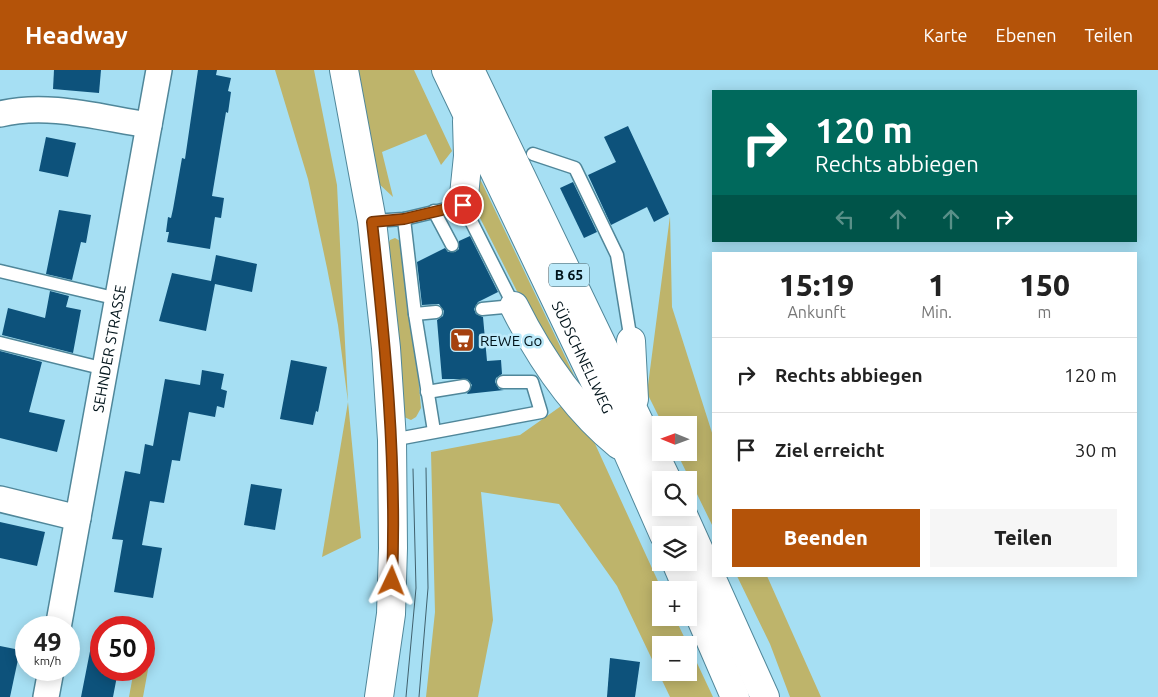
<!DOCTYPE html>
<html lang="de">
<head>
<meta charset="utf-8">
<style>
  :root { --surface:#fff; --page:#f6f6f6; --text:#222; --muted:#767676; --line:#e0e0e0; --accent:#b45309 }
  body { margin:0; font-family:Ubuntu,sans-serif; background:var(--page); color:var(--text); height:100vh; display:flex; flex-direction:column; font-size:19px; white-space:nowrap }
  * { box-sizing:border-box; margin:0 }
  p { font-size:16px; color:var(--muted) }
  .icon { flex:none; width:28px; height:28px; fill:none; stroke:currentColor; stroke-width:2; stroke-linecap:round; stroke-linejoin:round }
  .map { position:relative; flex:1; overflow:hidden }
  .drawer { position:absolute; left:712px; top:182px; width:425px; height:325px; display:flex; flex-direction:column; background:var(--surface); border-radius:0px; box-shadow:0 2px 12px #0003 }
  .drawer>* { flex:none }
  .banner { position:absolute; left:712px; top:20px; width:425px; height:152px; border-radius:0px; box-shadow:0 2px 12px #0003; background:#00695c; color:#fff; overflow:hidden }
  .needle { width:32px; rotate:271deg }
  .buttons { position:absolute; left:652px; top:346px; display:grid; gap:10px }
  .buttons a { display:grid; place-items:center; width:45px; height:45px; border-radius:0px; background:var(--surface); box-shadow:0 2px 12px #0003; font-size:25px }
  .speed { position:absolute; left:15px; top:546px; display:flex; gap:10px; font-size:25px; font-weight:700; text-align:center }
  .speed>* { display:grid; place-content:center; width:65px; height:65px; border-radius:50%; background:var(--surface); box-shadow:0 2px 12px #0003; line-height:1 }
  .speed small { font-size:12px; font-weight:400 }
  .speed .limit { border:8px solid #d22; background:#fff; color:#111 }
  .pin { position:absolute; display:grid; place-items:center; width:42px; height:42px; color:#fff; margin:-21px; border:2px solid #fff; border-radius:50%; box-shadow:0 1px 5px #0007 }
  .me { position:absolute; width:55px; margin:-28px; rotate:2deg; stroke-linejoin:round; filter:drop-shadow(0 0 4px #0008) }
  .turn { display:flex; align-items:center; gap:18px; height:105px; padding:0 20px; font-size:22px }
  .turn .icon { width:65px; height:65px; stroke-width:2.5 }
  .turn b { display:block; font-size:35px; line-height:42px }
  .lanes { display:flex; align-items:center; height:48px; padding:0 20px; background:#0003; justify-content:center; gap:25px; direction:ltr }
  .lanes .off { opacity:.35 }
  .eta { display:flex; justify-content:space-evenly; align-items:center; height:85px; text-align:center }
  .eta b { font-size:30px; font-weight:800; line-height:35px }
  .action { display:flex; gap:10px; margin-top:auto; padding:10px 20px }
  .action a { flex:1; height:58px; border-radius:0px; background:var(--accent); color:#fff; font-size:20px; font-weight:800; line-height:58px; text-align:center }
  .action a+a { background:var(--page); color:var(--text) }
  ul { padding:0; list-style:none }
  li { display:flex; align-items:center; gap:15px; height:75px; padding:0 20px; border-top:1px solid var(--line) }
  li div { flex:1 }
  li b { display:block; font-size:19px }
  li em { font-style:normal }
  header { display:flex; align-items:center; gap:30px; box-sizing:border-box; height:70px; padding:0 25px; background:var(--accent); color:#fff }
  header strong { font-size:24px }
  nav { display:flex; gap:28px; margin-inline-start:auto; font-size:18px }
  .map>svg:first-child { display:block }
  .green { fill:#beb46b }
  .building { fill:#0d527b }
  .lines { fill:none; stroke-linecap:round; stroke-linejoin:round }
  .lane-casing { stroke:#50879a; stroke-width:15 }
  .street-casing { stroke:#50879a; stroke-width:28 }
  .secondary-casing { stroke:#50879a; stroke-width:30 }
  .highway-casing { stroke:#50879a; stroke-width:30 }
  .lane { stroke:#fff; stroke-width:12 }
  .street { stroke:#fff; stroke-width:25 }
  .secondary { stroke:#fff; stroke-width:28 }
  .highway { stroke:#fff; stroke-width:28 }
  .tram { stroke:#40616d; stroke-width:1 }
  .route-casing { stroke:#753606; stroke-width:12 }
  .route { stroke:#b45309; stroke-width:9 }
  .labels { text-anchor:middle; dominant-baseline:central; stroke-width:5; stroke-linejoin:round; paint-order:stroke }
  .shield { fill:#bdeafa; stroke:#39545d; stroke-width:1 }
  .shield-label { font-size:14px; font-weight:bold; fill:#00131a }
  .poi-label { font-size:15px; fill:#00131a; stroke:#bdeafa; text-anchor:start }
  .street-label { font-size:15px; fill:#00131a; stroke:#bdeafa }
</style>
</head>
<body>
<header>
<strong>Headway</strong>
<nav><a>Karte</a><a>Ebenen</a><a>Teilen</a></nav>
</header>
<div class="map">
<svg width="1158" height="627" viewBox="0 0 1158 627">
  <rect width="100%" height="100%" fill="#a6dff3"/>
  <!-- green -->
  <g class="green">
    <polygon points="275,0 314,0 337,115 348,332 361,468 322,487 348,332 338,255 327,198 308,109"/>
    <polygon points="355,0 414,0 452,81 441,95 426,64 382,82 393,127 376,111"/>
    <polygon points="470,88 584,326 534,255 472,132"/>
    <polygon points="670,146 672,237 714,369 714,459 677,383 689,382 689,355 663,355 647,323"/>
    <polygon points="395,168 402,172 408,193 421,338 416,347 411,350 404,347 387,177 390,170"/>
    <polygon points="564,334 591,365 662,520 661,548 675,548 688,575 661,575 661,602 689,602 689,576 713,627 670,627 617,516 559,434 481,422 493,550 478,627 426,627 435,542 431,382 520,365"/>
    <polygon points="737,506 767,506 821,627 790,627 770,574"/>
    <polygon points="144,593 149,594 143,627 129,627 133,605 104,600 144,600"/>
  </g>
  <!-- building -->
  <g class="building">
    <polygon points="54,0 101,0 99,23 53,19"/>
    <polygon points="198,0 217,0 216,5 231,8 228,21 231,22 228,43 226,42 212,126 224,128 221,148 215,147 210,179 167,172 169,162 166,162 168,147 171,148 173,139 182,88 185,89"/>
    <polygon points="628,56 669,144 654,152 647,137 611,155 588,105 616,92 604,67"/>
    <polygon points="46,67 76,73 68,107 39,101"/>
    <polygon points="573,112 597,162 584,168 560,118"/>
    <polygon points="59,140 91,145 86,173 81,172 72,210 46,204"/>
    <polygon points="470,166 498,222 478,232 474,239 476,244 483,247 487,291 501,290 502,304 496,308 495,312 499,319 504,320 467,324 472,315 467,309 442,309 437,250 443,246 444,241 439,234 422,235 417,192 445,178 448,182 455,182 459,179 459,171"/>
    <polygon points="216,185 257,194 252,222 215,214 206,261 159,251 172,203 211,211"/>
    <polygon points="50,221 69,226 66,237 81,240 73,283 2,265 8,238 45,248"/>
    <polygon points="0,281 42,292 29,342 65,350 57,382 0,368"/>
    <polygon points="291,290 327,297 318,342 316,341 313,355 280,349"/>
    <polygon points="202,300 224,304 221,319 227,321 224,338 217,336 215,347 189,342 180,391 172,390 164,433 150,431 142,475 162,478 153,528 114,522 123,470 112,469 125,401 140,404 145,374 153,376 165,309 200,315"/>
    <polygon points="251,414 282,419 275,460 244,455"/>
    <polygon points="0,452 45,462 37,496 0,488"/>
    <polygon points="93,566 101,567 101,603 117,606 113,627 81,627"/>
    <polygon points="0,576 20,580 10,627 0,627"/>
    <polygon points="610,588 640,592 635,627 607,627"/>
  </g>
  <g class="lines">
    <defs>
      <g id="lane">
        <polyline points="533,84 575,98 617,185 631,271"/>
        <polyline points="434,141 452,175"/>
        <polyline points="404,149 415,244 434,361"/>
        <polyline points="372,151 404,149 463,135 514,236 482,239"/>
        <polyline points="0,201 118,229"/>
        <polyline points="415,244 436,242"/>
        <polyline points="0,273 105,299"/>
        <polyline points="427,322 464,316"/>
        <polyline points="392,370 541,342 532,312 503,312"/>
      </g>
      <g id="street">
        <path d="M0,44C48,32 101,48 149,55"/>
        <polyline points="0,429 78,448"/>
        <path id="s1" d="M58,558L159,0"/>
        <polyline points="46,627 51,600"/>
      </g>
      <polyline id="secondary" points="344,0 372,151 386,278 392,370 393,478 391,544 379,627"/>
      <g id="highway">
        <path id="s2" d="M446,0L616,356L664,465"/>
        <polyline points="470,0 667,410"/>
        <polyline points="463,135 468,86 467,51"/>
        <path d="M514,236C540,288 574,338 619,375"/>
        <polyline points="631,271 634,329"/>
        <polyline points="680,438 765,627"/>
        <polyline points="676,492 688,520"/>
        <polyline points="689,521 735,627"/>
      </g>
    </defs>
    <!-- lane casing -->
    <use href="#lane" class="lane-casing"/>
    <!-- street casing -->
    <use href="#street" class="street-casing"/>
    <!-- secondary casing -->
    <use href="#secondary" class="secondary-casing"/>
    <!-- highway casing -->
    <use href="#highway" class="highway-casing"/>
    <!-- lane -->
    <use href="#lane" class="lane"/>
    <!-- street -->
    <use href="#street" class="street"/>
    <!-- secondary -->
    <use href="#secondary" class="secondary"/>
    <!-- highway -->
    <use href="#highway" class="highway"/>
    <!-- tram -->
    <g class="tram">
      <polyline points="406,627 416,518 413,399"/>
      <polyline points="419,627 428,518 426,398"/>
    </g>
  </g>
  <g class="lines">
    <defs>
      <path id="route" d="M392,511C397,390 385,271 372,152L404,149L463,135"/>
    </defs>
    <!-- route casing -->
    <use href="#route" class="route-casing"/>
    <!-- route -->
    <use href="#route" class="route"/>
  </g>
  <!-- icons -->
  <defs>
    <symbol id="supermarket-square" viewBox="-11 -11 22 22"><rect x="-9" y="-9" width="18" height="18" rx="4" fill="#a54110" stroke="#bdeafa"/><path d="M-6-5.5h2.5l.6 2H6L4.5 2H-2.5L-4.4-4H-6ZM-1.5 3.2a1.3 1.3 0 1 0 .1 0ZM3 3.2a1.3 1.3 0 1 0 .1 0Z" fill="#fff"/></symbol>
  </defs>
  <g fill-rule="evenodd">
    <use href="#supermarket-square" x="448" y="256" width="28" height="28"/>
  </g>
  <g class="labels">
    <!-- shield labels -->
    <rect class="shield" x="549" y="193.5" width="40" height="23" rx="4"/>
    <g class="shield-label">
      <text x="569" y="205">B 65</text>
    </g>
    <!-- poi labels -->
    <g class="poi-label">
      <text x="480" y="270">REWE Go</text>
    </g>
    <!-- street labels -->
    <g class="street-label">
      <text stroke="none"><textPath href="#s1" startOffset="284">SEHNDER STRASSE</textPath></text>
      <text stroke="none"><textPath href="#s2" startOffset="318">SÜDSCHNELLWEG</textPath></text>
    </g>
  </g>
</svg>
<div class="buttons">
<a><svg class="needle" viewBox="-14 -14 28 28"><path d="M0-13l5 13h-10z" fill="#e53935"/><path d="M0 13l5-13h-10z" fill="#767676"/></svg></a>
<a><svg class="icon" aria-label="search" viewBox="0 0 24 24"><circle cx="10" cy="10" r="6"/><path d="M15 15l6 6"/></svg></a>
<a><svg class="icon" aria-label="layers" viewBox="0 0 24 24"><path d="M12 4l9 5-9 5-9-5zM3 14l9 5 9-5"/></svg></a>
<a>+</a>
<a>−</a>
</div>
<div class="speed"><div>49<small>km/h</small></div><div class="limit">50</div></div>
<div class="pin" style="left:463px;top:135px;background:#d93025"><svg class="icon" aria-label="arrive" viewBox="0 0 24 24"><path d="M6 21V4h12l-3 4 3 4H6"/></svg></div>
<svg class="me" style="left:392px;top:511px" viewBox="-20 -20 40 40"><path d="M0-17L14 15 0 8-14 15z" fill="#b45309" stroke="#fff" stroke-width="4"/></svg>
<div class="banner">
<div class="turn"><svg class="icon" aria-label="right" viewBox="0 0 24 24"><path d="M7 20v-9h11M14 6l5 5-5 5"/></svg><div><b>120 m</b>Rechts abbiegen</div></div>
<div class="lanes"><svg class="icon off" aria-label="left" viewBox="0 0 24 24"><path d="M17 20v-9H6M10 6l-5 5 5 5"/></svg><svg class="icon off" aria-label="ahead" viewBox="0 0 24 24"><path d="M12 20V5M6 11l6-6 6 6"/></svg><svg class="icon off" aria-label="ahead" viewBox="0 0 24 24"><path d="M12 20V5M6 11l6-6 6 6"/></svg><svg class="icon" aria-label="right" viewBox="0 0 24 24"><path d="M7 20v-9h11M14 6l5 5-5 5"/></svg></div>
</div>
<section class="drawer">
<div class="eta">
<div><b>15:19</b><p>Ankunft</p></div>
<div><b>1</b><p>Min.</p></div>
<div><b>150</b><p>m</p></div>
</div>
<ul>
<li><svg class="icon" aria-label="right" viewBox="0 0 24 24"><path d="M7 20v-9h11M14 6l5 5-5 5"/></svg><div><b>Rechts abbiegen</b></div><em>120 m</em></li>
<li><svg class="icon" aria-label="arrive" viewBox="0 0 24 24"><path d="M6 21V4h12l-3 4 3 4H6"/></svg><div><b>Ziel erreicht</b></div><em>30 m</em></li>
</ul>
<div class="action"><a>Beenden</a><a>Teilen</a></div>
</section>
</div>
</body>
</html>
